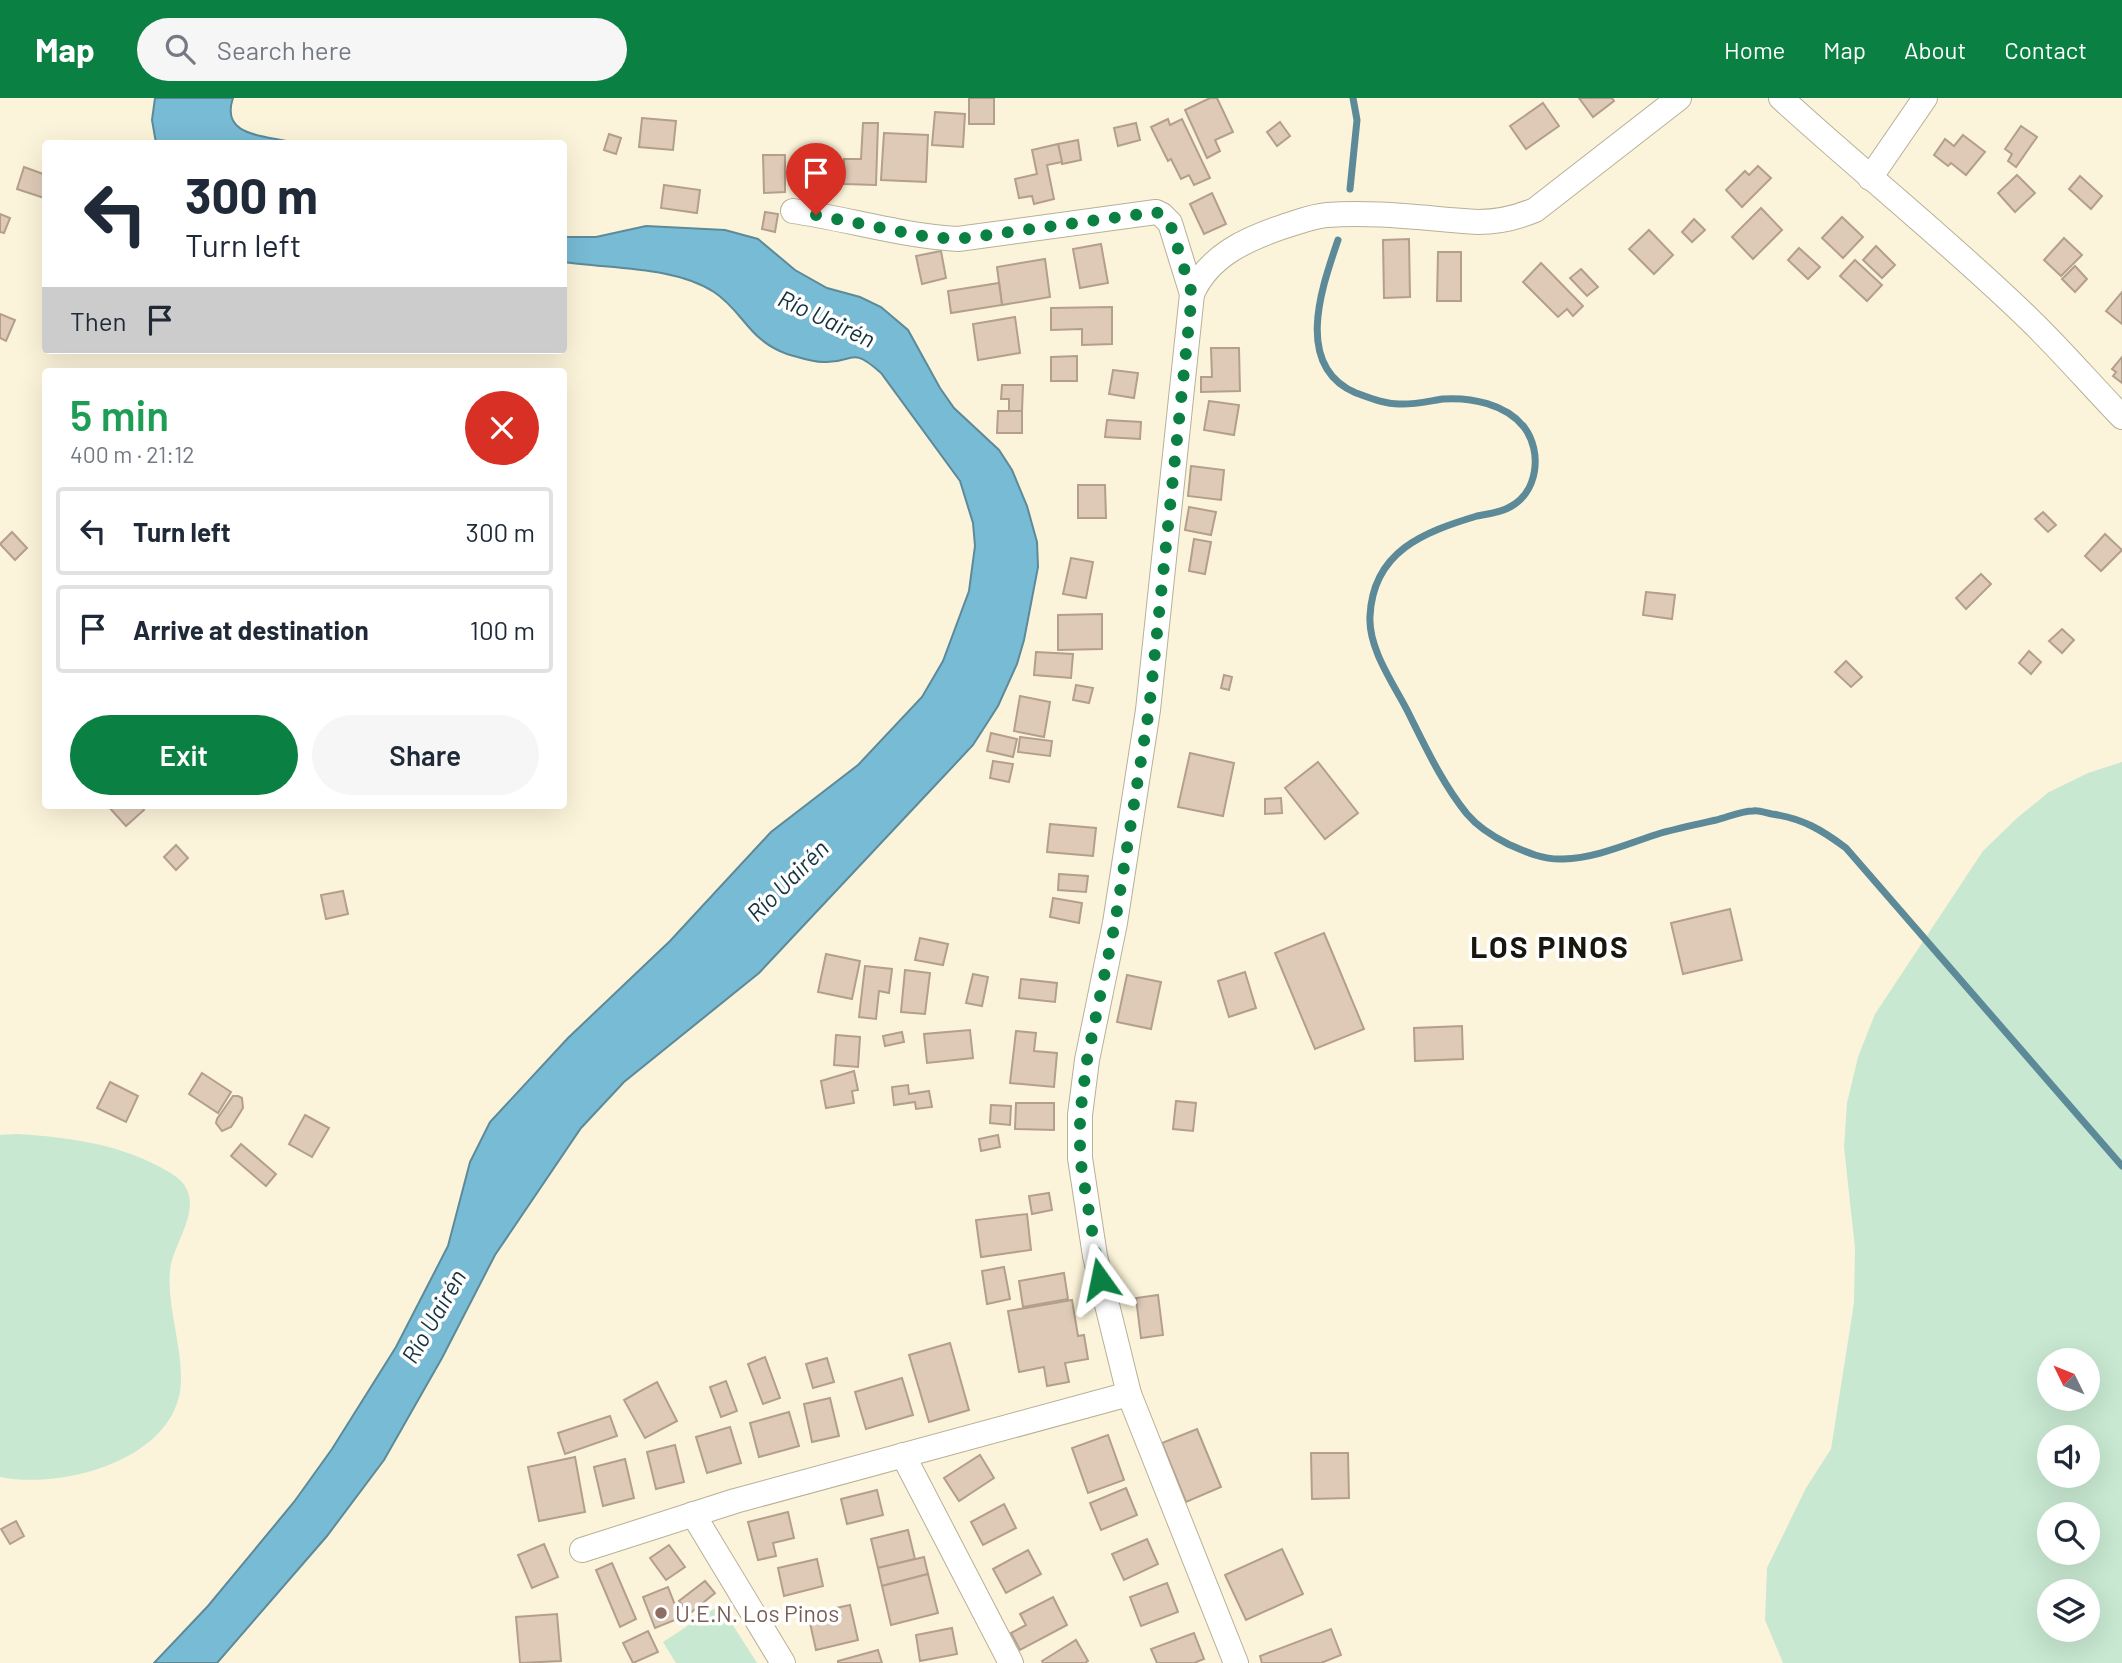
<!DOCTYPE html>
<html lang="en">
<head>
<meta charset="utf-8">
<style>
  :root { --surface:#fff; --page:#f6f6f7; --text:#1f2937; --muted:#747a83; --line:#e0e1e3; --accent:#0b8043 }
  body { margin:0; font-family:Barlow,sans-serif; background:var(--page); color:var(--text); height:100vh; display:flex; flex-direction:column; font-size:26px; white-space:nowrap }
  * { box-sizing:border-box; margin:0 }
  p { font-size:23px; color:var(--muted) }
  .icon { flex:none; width:38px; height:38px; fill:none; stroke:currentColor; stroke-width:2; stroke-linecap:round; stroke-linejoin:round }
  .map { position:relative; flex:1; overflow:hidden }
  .sheet { position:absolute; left:42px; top:270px; width:525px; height:441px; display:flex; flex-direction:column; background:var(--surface); border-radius:7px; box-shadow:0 7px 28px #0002 }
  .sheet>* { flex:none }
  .hud { position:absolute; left:42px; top:42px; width:525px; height:214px; border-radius:7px; box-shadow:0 7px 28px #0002; background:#fff; color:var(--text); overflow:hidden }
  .needle { width:46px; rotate:313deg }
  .tools { position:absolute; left:2037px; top:1250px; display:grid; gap:14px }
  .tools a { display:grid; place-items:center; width:63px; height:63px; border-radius:50%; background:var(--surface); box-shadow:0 7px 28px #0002; font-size:35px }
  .pin { position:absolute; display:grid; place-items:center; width:60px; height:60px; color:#fff; margin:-72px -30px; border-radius:50% 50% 50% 0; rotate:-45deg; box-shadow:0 0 7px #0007 }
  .pin .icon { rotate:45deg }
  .me { position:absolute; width:77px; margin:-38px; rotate:348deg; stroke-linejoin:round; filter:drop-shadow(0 0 5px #0008) }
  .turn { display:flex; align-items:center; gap:24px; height:147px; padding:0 28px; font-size:32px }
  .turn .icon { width:91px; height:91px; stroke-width:2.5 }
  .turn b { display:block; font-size:49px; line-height:60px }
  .then { display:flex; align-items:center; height:66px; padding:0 28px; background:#0003; gap:14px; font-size:26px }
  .round { display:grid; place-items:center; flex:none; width:74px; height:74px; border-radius:37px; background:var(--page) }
  .headline { display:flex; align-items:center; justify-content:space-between; height:119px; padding:0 28px }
  h1 { font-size:42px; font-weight:600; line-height:52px; color:#1e9e55 }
  .primary-button { display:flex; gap:14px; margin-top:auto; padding:14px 28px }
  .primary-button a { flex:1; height:80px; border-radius:42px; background:var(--accent); color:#fff; font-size:28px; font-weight:600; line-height:80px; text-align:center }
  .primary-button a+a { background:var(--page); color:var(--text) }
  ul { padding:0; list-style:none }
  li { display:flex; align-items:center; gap:21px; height:88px; margin:0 14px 10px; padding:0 14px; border:4px solid var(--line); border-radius:7px }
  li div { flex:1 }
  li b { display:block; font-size:26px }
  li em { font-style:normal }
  header { display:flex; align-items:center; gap:42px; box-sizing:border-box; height:98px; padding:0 35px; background:var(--accent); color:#fff }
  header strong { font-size:33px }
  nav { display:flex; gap:38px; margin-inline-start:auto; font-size:24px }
  .search { width:490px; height:63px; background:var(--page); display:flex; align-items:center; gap:18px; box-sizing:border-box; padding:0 24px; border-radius:38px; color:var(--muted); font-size:26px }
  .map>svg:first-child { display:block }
  .green { fill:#c8e8d1; fill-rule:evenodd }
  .water { fill:#78bbd5; stroke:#5c8a99; stroke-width:2 }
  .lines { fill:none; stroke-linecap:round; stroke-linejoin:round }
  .stream { stroke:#5c8a99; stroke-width:7 }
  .building { fill:#dfcab7; stroke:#b39f8c; stroke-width:2 }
  .minor-casing { stroke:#b7b097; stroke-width:26 }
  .minor { stroke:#fff; stroke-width:24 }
  .route { stroke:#0b8043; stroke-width:12; stroke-dasharray:0 21.6 }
  .education-dot { fill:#8d6e63; stroke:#fff; stroke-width:2.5 }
  .labels { text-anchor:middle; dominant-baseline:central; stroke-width:7; stroke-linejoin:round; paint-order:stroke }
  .education-label { font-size:23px; fill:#785e54; stroke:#fff; text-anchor:start }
  .water-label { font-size:24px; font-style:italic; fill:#12323e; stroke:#fff }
  .district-label { font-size:30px; font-weight:bold; letter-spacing:2px; fill:#19160d; stroke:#fff }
</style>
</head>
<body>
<header>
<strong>Map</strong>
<div class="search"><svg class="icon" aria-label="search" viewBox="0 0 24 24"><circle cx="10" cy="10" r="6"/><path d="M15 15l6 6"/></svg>Search here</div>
<nav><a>Home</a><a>Map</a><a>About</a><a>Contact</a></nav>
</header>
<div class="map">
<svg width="2122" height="1565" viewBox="0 0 2122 1565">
  <rect width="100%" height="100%" fill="#fcf4da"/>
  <!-- green -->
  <g class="green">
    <path d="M2122,664V1565H1783L1765,1522L1767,1470L1806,1390L1831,1351L1854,1205L1855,1150L1844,1049L1847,1005L1858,959L1875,916L1983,753L2017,720L2049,694L2088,675ZM2049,1262H2088V1300H2049ZM2049,1339H2088V1377H2049ZM2049,1416H2088V1454H2049ZM2049,1493H2088V1531H2049Z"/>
    <path d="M16,1036C66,1039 115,1045 160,1069C169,1074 179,1079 185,1088C201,1114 173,1145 170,1173C167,1210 182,1246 181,1284C178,1361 63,1392 0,1379V1037Z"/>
    <polygon points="720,1507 757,1565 676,1565 663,1544"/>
  </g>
  <!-- water -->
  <g class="water">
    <path d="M155,0H233C219,41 270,37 294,45H156L152,22Z"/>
    <path d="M646,128L725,132L758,141L795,172L827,190L860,199L881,209L908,232L940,290L954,310L999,352L1012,372L1027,408L1037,444L1038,469L1024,542L1017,566L998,608L973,647L942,680L759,875L624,984L581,1030L495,1157L442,1260L384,1362L327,1438L217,1565H154L208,1508L294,1404L332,1351L396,1249L448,1148L470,1064L490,1024L568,940L670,843L771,734L858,667L922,599L943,563L969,493L975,448L973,425L960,383L881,275C849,246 854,266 823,264C811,264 798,259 787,256C748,242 744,214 714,194C674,168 610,171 564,164V139H596Z"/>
  </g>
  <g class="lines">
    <!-- stream -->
    <g class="stream">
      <polyline points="1350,91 1357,22 1353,0"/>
      <path d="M1338,142C1322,189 1293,268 1356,295C1370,300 1384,306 1399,306C1413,307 1429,303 1443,301C1471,299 1506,306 1524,329C1543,354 1538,396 1508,410C1498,415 1487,416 1477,418C1424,434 1373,453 1370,518C1368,550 1393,585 1407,612C1425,648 1442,685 1467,716C1478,729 1494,739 1508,746C1526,754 1543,762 1563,761C1597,760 1629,745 1661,735C1679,730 1698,726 1716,722C1728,719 1741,713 1753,713C1759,712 1766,715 1772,716C1802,720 1822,732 1846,750L2122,1068"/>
    </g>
  </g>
  <!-- building -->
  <g class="building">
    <rect x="969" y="0" width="25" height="26"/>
    <polygon points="1210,0 1217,0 1233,34 1215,42 1220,53 1207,60 1185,12"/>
    <polygon points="1579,0 1612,0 1614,3 1593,19"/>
    <polygon points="1543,5 1559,28 1526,51 1510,28"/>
    <polygon points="935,14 965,16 963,49 932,47"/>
    <polygon points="642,20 676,23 673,52 639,49"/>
    <polygon points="1168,21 1170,27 1182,21 1210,80 1194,87 1189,77 1181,81 1171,61 1168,63 1151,29"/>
    <polygon points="1280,24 1290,38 1277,48 1267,34"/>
    <polygon points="863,25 878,25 876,87 844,86 844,61 861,61"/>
    <polygon points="1136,25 1140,42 1118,48 1114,30"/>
    <polygon points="2021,28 2037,39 2016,69 2008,63 2012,56 2005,51"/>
    <polygon points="884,35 928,37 926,84 881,82"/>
    <polygon points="609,36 621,40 616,56 604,52"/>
    <polygon points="1963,37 1985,54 1966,77 1951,65 1948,68 1934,57 1945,41 1954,48"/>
    <polygon points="1078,42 1081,62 1062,66 1058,46"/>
    <polygon points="1058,46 1062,64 1047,67 1054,101 1034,106 1032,98 1019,100 1015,81 1037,76 1032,52"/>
    <polygon points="763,57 785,57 785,94 764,95"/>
    <polygon points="804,66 820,69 818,83 802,80"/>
    <polygon points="1758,68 1771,80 1742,109 1726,92 1745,73 1749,77"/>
    <polygon points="24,69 46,77 44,100 17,91"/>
    <polygon points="2017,77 2035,95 2015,114 1998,95"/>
    <polygon points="2080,78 2102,98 2091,111 2069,91"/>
    <polygon points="664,87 700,92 697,115 661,110"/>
    <polygon points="1212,95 1226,126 1204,136 1190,106"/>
    <polygon points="1761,110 1782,132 1753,161 1732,139"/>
    <polygon points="765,114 778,116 775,134 762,131"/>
    <polygon points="0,116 10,120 4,135 0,134"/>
    <polygon points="1842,119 1863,139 1843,160 1822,140"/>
    <polygon points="1694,121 1705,132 1692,144 1682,134"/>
    <polygon points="1649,132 1673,157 1654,176 1629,151"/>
    <polygon points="2064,140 2082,157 2061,178 2044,162"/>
    <polygon points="1409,141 1410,199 1384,200 1383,142"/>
    <polygon points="1101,146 1108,185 1080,190 1073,151"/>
    <polygon points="1876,148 1895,167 1882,180 1863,162"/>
    <polygon points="1799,150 1820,169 1808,181 1788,162"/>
    <polygon points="941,153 946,180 922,186 916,158"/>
    <polygon points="1438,154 1461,154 1461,203 1437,203"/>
    <polygon points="1045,161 1050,199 1002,207 997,169"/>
    <polygon points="1855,162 1882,187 1867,203 1840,178"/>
    <polygon points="1541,165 1583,208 1573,218 1567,211 1558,219 1523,184"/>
    <polygon points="2075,168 2087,181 2075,194 2062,181"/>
    <polygon points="1581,171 1598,189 1587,198 1570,180"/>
    <polygon points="999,185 1002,207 951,215 948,193"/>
    <polygon points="2122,194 2122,226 2106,213"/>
    <polygon points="1112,209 1112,246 1082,247 1082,231 1051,232 1051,210"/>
    <polygon points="0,216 15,222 6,243 0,240"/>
    <polygon points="1015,219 1020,255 978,262 973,226"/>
    <polygon points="1211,250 1239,250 1240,293 1201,294 1201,279 1212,279"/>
    <polygon points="1077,258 1077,283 1051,283 1051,259"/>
    <polygon points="2122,259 2122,285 2113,278 2116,274 2112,271"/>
    <polygon points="1113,272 1138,275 1134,300 1109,296"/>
    <polygon points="1002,287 1023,287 1022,313 1009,313 1009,301 1001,301"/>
    <polygon points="1209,303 1239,307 1234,337 1204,332"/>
    <polygon points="998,313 1022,313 1022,335 997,335"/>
    <polygon points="1107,322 1141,324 1140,341 1105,339"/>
    <polygon points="1191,368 1224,372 1221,402 1188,398"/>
    <polygon points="1078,387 1105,387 1106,420 1078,420"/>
    <polygon points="1189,409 1216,414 1211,437 1185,432"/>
    <polygon points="2043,414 2056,427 2048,434 2035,421"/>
    <polygon points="12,434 27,450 15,462 0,446"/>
    <polygon points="2105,436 2122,452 2101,473 2085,458"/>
    <polygon points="1194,441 1211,444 1205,476 1189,473"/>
    <polygon points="1071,460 1093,464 1086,500 1063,496"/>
    <polygon points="1981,476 1991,486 1966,511 1956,500"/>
    <polygon points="1646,494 1675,497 1672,521 1643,517"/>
    <polygon points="1102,516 1102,551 1058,552 1058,517"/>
    <polygon points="2062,531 2074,542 2062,555 2049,543"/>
    <polygon points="2029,553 2041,564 2031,576 2019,565"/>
    <polygon points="1036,554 1073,556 1071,580 1034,577"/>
    <polygon points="1846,563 1862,579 1851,589 1835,574"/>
    <polygon points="1224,577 1232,579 1229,592 1221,590"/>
    <polygon points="1076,587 1093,590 1089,605 1073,602"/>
    <polygon points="1020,598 1050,604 1044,639 1014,633"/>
    <polygon points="991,635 1017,641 1013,659 987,653"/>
    <polygon points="1020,639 1052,643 1050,658 1018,654"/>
    <polygon points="1190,655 1234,665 1223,718 1178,709"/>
    <polygon points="993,663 1013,666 1009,684 990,680"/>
    <polygon points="1318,664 1358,715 1325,741 1285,690"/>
    <polygon points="1281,700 1282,715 1265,716 1265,701"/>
    <polygon points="107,707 140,707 144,712 126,728"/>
    <polygon points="1050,726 1096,730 1093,758 1047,754"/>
    <polygon points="176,747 188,760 176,772 164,759"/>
    <polygon points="1059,776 1088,778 1086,794 1058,792"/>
    <polygon points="343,793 348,816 326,821 321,797"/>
    <polygon points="1053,800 1082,805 1079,825 1050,819"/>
    <polygon points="1730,811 1742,862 1683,876 1671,825"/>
    <polygon points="1324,835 1364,931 1315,951 1275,855"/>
    <polygon points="920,840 948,846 943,867 915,862"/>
    <polygon points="826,856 860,863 852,901 818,894"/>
    <polygon points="865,868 892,871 889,895 879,893 876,921 859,919"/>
    <polygon points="905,872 930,875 925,916 901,914"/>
    <polygon points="1245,874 1256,910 1229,919 1218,883"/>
    <polygon points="973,876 988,879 982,908 966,905"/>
    <polygon points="1127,877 1161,884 1151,931 1117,924"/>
    <polygon points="1021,881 1057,885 1055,904 1019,900"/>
    <polygon points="1462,928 1463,961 1415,963 1414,930"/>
    <polygon points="970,932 973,960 927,965 924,936"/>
    <polygon points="1016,933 1036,935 1034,953 1057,955 1054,989 1010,985"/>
    <polygon points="902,934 904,944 885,948 883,938"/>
    <polygon points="836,937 860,939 858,969 834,967"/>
    <polygon points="854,973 858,992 852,993 854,1005 826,1010 821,983"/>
    <polygon points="202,975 231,994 218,1015 189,996"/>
    <polygon points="110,984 138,998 126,1024 97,1010"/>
    <polygon points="908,987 909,996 929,993 932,1009 916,1011 915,1004 894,1007 892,989"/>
    <polygon points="233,998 238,998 242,1000 243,1010 231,1029 222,1033 216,1025 217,1021"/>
    <polygon points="1176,1003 1196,1005 1193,1033 1173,1031"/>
    <polygon points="1016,1005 1054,1005 1054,1032 1015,1031"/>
    <polygon points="991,1007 1011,1008 1010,1027 990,1025"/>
    <polygon points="305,1017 329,1030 312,1059 289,1046"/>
    <polygon points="998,1037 1000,1049 981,1053 979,1041"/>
    <polygon points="241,1046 276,1076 266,1088 231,1058"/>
    <polygon points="1049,1095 1052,1112 1032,1116 1029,1098"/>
    <polygon points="1027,1116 1031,1152 981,1159 976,1122"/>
    <polygon points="1004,1169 1010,1201 987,1206 982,1173"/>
    <polygon points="1064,1175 1068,1201 1023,1209 1019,1183"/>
    <polygon points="1158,1197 1163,1237 1141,1240 1136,1200"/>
    <polygon points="1072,1202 1078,1238 1084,1237 1088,1261 1065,1265 1069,1284 1047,1288 1044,1269 1019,1274 1008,1213"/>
    <polygon points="950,1245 969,1312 929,1324 909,1257"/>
    <polygon points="765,1259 780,1300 763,1306 748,1266"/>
    <polygon points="827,1260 834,1284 813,1290 806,1266"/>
    <polygon points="902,1280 913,1317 866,1331 855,1294"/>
    <polygon points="726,1283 737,1313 721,1319 710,1289"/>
    <polygon points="657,1284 677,1323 645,1340 624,1302"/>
    <polygon points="830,1300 839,1338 812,1344 804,1306"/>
    <polygon points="789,1314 799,1348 759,1359 750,1325"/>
    <polygon points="610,1318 617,1338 565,1356 558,1335"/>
    <polygon points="730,1329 741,1365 707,1375 696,1339"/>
    <polygon points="1197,1331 1221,1389 1186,1404 1162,1345"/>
    <polygon points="1108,1337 1124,1382 1088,1395 1072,1350"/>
    <polygon points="675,1347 684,1384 656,1391 647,1354"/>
    <polygon points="1311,1355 1348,1355 1349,1400 1312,1401"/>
    <polygon points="980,1357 994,1380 959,1403 944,1380"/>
    <polygon points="575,1359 585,1414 539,1423 528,1369"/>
    <polygon points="625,1361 634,1400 603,1408 594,1369"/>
    <polygon points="1126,1390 1137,1417 1101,1432 1090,1405"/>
    <polygon points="877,1392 883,1417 847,1426 841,1401"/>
    <polygon points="1004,1406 1016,1430 983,1447 971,1424"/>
    <polygon points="788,1414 794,1440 773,1445 776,1458 758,1462 748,1424"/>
    <polygon points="16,1423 24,1438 10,1446 1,1431"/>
    <polygon points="908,1432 915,1461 878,1470 871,1441"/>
    <polygon points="1147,1441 1158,1466 1124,1482 1112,1456"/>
    <polygon points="544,1446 558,1479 532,1490 518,1457"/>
    <polygon points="669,1447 685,1469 666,1482 650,1460"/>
    <polygon points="1282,1451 1303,1496 1246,1522 1225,1477"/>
    <polygon points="1028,1452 1041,1476 1006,1495 993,1471"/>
    <polygon points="924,1459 928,1476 882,1488 878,1470"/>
    <polygon points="817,1461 823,1488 784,1498 778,1470"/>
    <polygon points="612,1465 636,1521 620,1529 596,1472"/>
    <polygon points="928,1476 938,1515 891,1527 882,1488"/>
    <polygon points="705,1483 715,1495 689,1516 679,1503"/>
    <polygon points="1167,1485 1178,1514 1141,1528 1130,1499"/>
    <polygon points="668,1489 680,1520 655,1530 643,1499"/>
    <polygon points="1053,1499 1067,1527 1020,1552 1011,1535 1026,1527 1020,1516"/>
    <polygon points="850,1507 858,1542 816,1552 808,1516"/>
    <polygon points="557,1516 561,1563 520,1565 516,1519"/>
    <polygon points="952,1530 957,1556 920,1563 916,1537"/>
    <polygon points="1331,1531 1341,1557 1321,1565 1262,1565 1260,1558"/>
    <polygon points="648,1533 658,1554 633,1565 623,1545"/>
    <polygon points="1194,1535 1204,1561 1194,1565 1157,1565 1151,1551"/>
    <polygon points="1076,1542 1088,1563 1085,1565 1043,1565 1042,1563"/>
    <polygon points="878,1552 882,1565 838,1565 838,1563"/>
  </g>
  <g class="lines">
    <defs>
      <g id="minor">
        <path d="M1781,0C1863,75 1950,144 2030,222C2062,253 2091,287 2122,319"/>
        <polyline points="1870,80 1925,0"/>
        <path d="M793,113C848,121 902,138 958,141L1156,114L1162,117L1170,125L1192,196"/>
        <polyline points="903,1357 1011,1565"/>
        <polyline points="693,1416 783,1565"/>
        <polyline points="582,1452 735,1403 1129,1296"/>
        <path d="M1236,1565L1129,1296L1095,1158L1080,1060V1017L1087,962L1115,825L1148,612L1192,196C1209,157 1247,141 1285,128C1298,124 1313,118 1327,117C1376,113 1429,121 1478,124C1499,124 1516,120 1535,112L1679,0"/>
      </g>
    </defs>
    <!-- minor casing -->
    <use href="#minor" class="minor-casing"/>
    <!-- minor -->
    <use href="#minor" class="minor"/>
  </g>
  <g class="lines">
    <!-- route -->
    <polyline class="route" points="816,117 928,139 958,141 1156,114 1162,117 1170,125 1192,196 1149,612 1115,825 1087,962 1080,1017 1080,1060 1100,1181"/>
  </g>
  <!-- markers -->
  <circle class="education-dot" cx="661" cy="1515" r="7"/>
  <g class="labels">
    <!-- education labels -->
    <g class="education-label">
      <text x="675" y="1515">U.E.N. Los Pinos</text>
    </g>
    <!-- water labels -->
    <g class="water-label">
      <text transform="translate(827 220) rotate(25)">Río Uairén</text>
      <text transform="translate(787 782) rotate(-45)">Río Uairén</text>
      <text transform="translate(433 1218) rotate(-60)">Río Uairén</text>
    </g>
    <!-- district labels -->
    <g class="district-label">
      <text x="1550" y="848">LOS PINOS</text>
    </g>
  </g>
</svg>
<div class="tools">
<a><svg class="needle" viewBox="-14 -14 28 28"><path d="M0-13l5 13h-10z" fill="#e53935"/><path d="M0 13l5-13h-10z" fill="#747a83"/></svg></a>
<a><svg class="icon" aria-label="sound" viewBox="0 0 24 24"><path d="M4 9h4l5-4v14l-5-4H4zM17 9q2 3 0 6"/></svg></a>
<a><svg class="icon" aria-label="search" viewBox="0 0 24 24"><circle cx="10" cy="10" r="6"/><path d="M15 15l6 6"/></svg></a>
<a><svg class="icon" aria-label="layers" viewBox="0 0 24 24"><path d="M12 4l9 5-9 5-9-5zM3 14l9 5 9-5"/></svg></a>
</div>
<div class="pin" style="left:816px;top:117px;background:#d93025"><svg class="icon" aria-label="arrive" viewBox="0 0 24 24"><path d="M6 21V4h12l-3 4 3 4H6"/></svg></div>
<svg class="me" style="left:1100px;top:1181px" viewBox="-20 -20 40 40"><path d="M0-17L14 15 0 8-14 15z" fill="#0b8043" stroke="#fff" stroke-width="4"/></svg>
<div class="hud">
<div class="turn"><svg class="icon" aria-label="left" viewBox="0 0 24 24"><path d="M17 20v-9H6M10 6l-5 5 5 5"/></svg><div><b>300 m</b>Turn left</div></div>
<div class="then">Then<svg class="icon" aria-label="arrive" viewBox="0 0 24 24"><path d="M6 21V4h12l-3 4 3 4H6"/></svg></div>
</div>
<section class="sheet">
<div class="headline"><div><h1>5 min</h1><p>400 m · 21:12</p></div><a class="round" style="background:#d93025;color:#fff"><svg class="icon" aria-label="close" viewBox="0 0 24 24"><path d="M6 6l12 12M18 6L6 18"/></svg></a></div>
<ul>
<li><svg class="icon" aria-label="left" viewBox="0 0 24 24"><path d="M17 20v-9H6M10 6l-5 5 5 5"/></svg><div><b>Turn left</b></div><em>300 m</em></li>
<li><svg class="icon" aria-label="arrive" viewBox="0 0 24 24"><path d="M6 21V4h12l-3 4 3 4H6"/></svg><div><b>Arrive at destination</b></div><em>100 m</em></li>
</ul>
<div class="primary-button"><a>Exit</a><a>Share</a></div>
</section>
</div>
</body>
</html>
